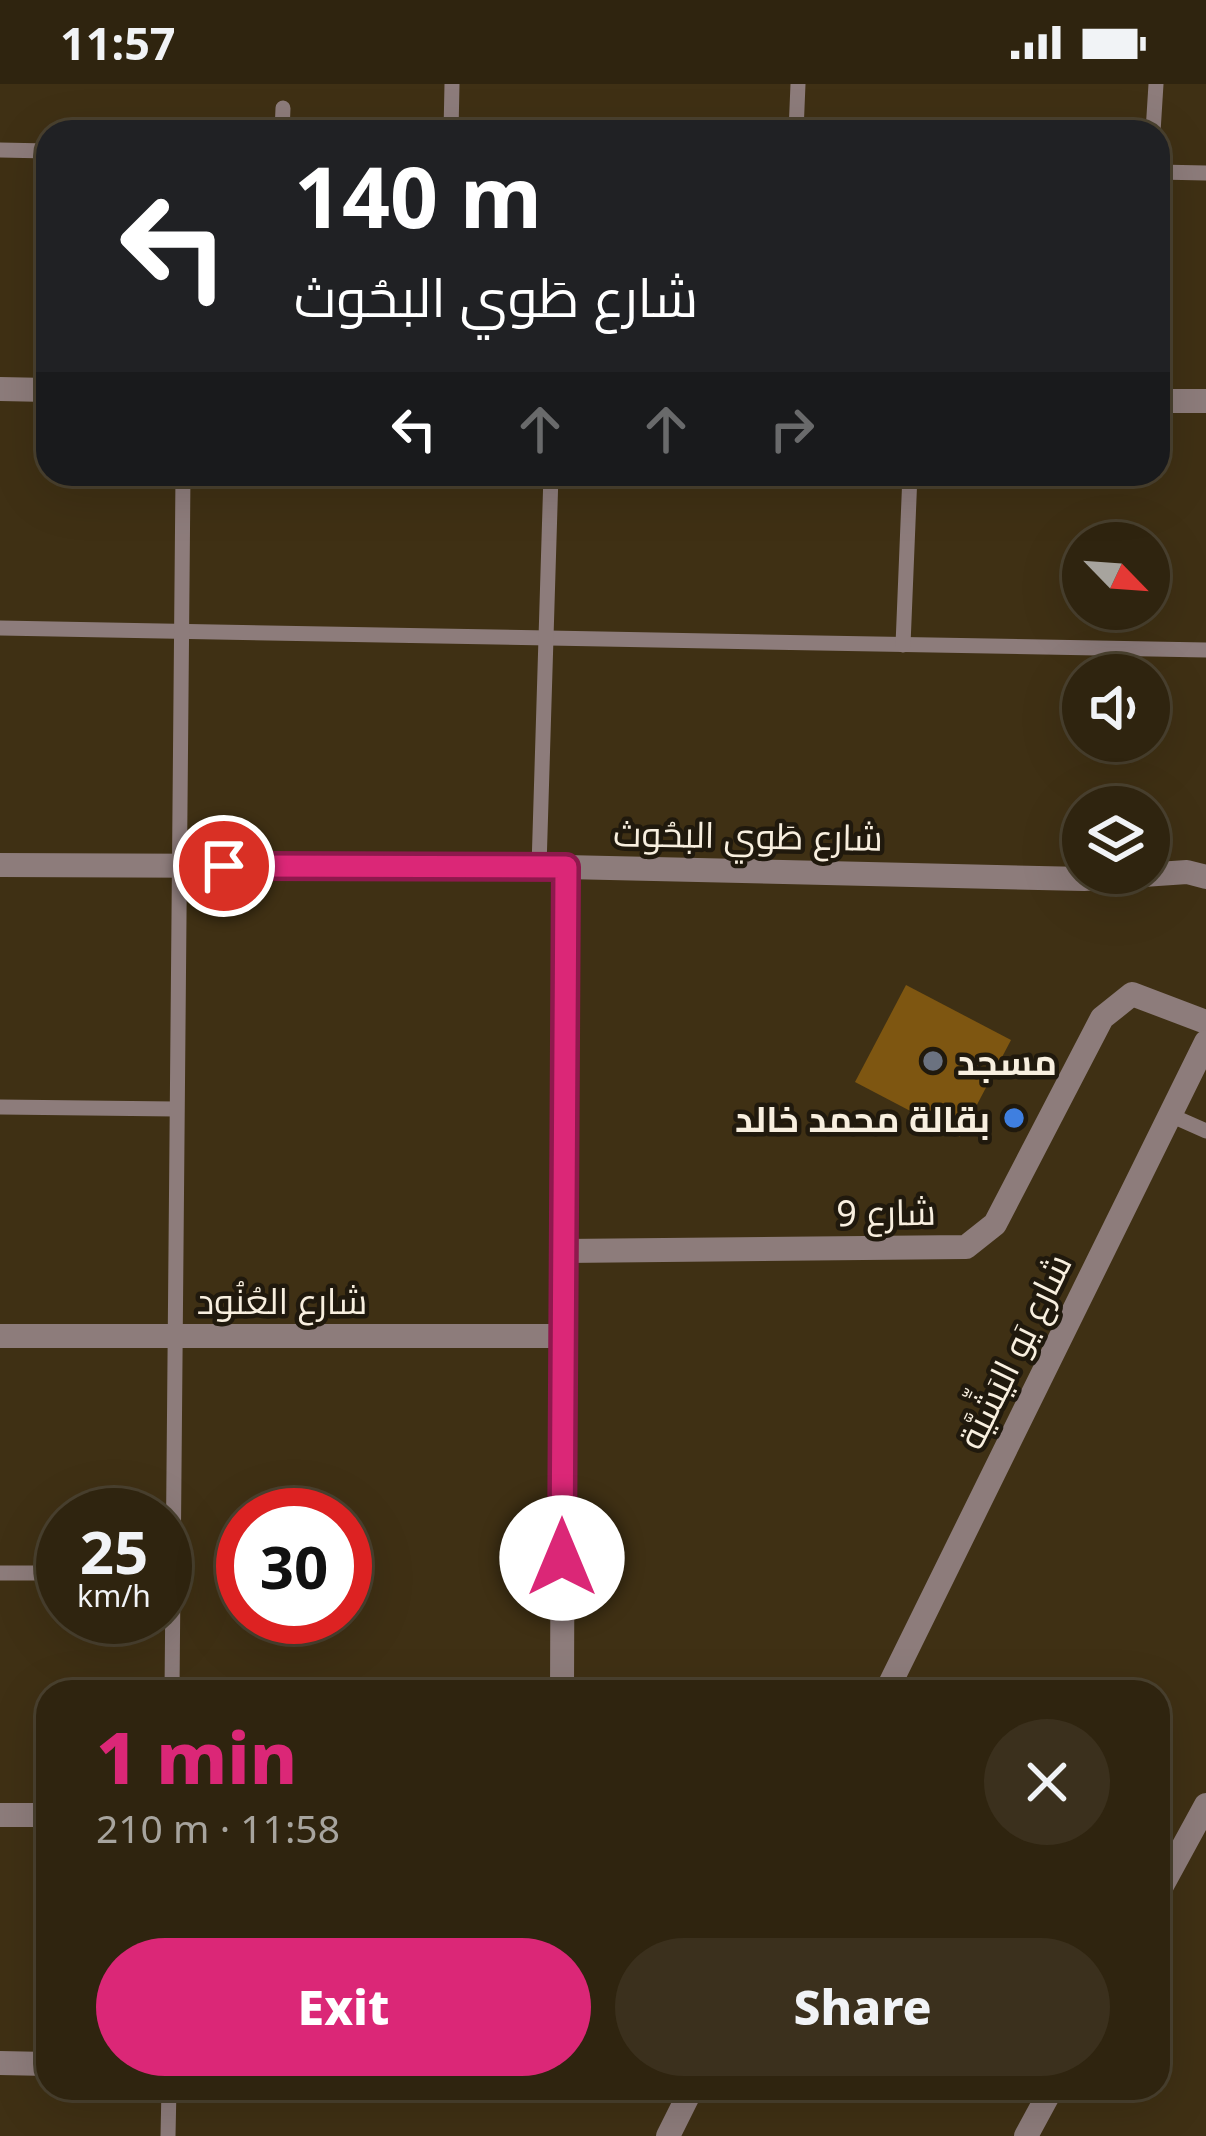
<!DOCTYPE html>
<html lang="en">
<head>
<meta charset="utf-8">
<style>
  :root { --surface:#2f240f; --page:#3b301d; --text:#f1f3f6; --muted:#a7a49e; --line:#4a412f; --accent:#db2777 }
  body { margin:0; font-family:"Noto Sans",Cairo,sans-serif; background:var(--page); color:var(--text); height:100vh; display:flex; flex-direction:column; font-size:45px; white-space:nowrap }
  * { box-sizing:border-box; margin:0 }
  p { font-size:39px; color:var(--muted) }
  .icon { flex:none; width:66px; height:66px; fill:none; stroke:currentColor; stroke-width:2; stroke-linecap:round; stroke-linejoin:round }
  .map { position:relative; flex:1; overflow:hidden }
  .panel { position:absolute; left:36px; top:1596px; width:1134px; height:420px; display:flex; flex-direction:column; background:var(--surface); border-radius:36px; box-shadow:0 12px 48px #0002,0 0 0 3px var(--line) }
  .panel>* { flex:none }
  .guide { position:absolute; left:36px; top:36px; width:1134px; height:366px; border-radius:36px; box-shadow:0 12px 48px #0002,0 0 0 3px var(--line); background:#202124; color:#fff; overflow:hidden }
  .needle { width:78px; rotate:115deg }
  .fabs { position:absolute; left:1062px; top:438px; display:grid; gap:24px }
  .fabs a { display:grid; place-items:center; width:108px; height:108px; border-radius:50%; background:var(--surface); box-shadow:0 12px 48px #0002,0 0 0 3px var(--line); font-size:60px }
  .speed { position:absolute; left:36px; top:1404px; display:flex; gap:24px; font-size:60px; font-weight:700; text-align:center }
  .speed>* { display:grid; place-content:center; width:156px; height:156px; border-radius:50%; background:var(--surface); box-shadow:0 12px 48px #0002,0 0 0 3px var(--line); line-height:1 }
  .speed small { font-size:30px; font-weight:400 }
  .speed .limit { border:18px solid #d22; background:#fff; color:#111 }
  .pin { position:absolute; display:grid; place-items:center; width:102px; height:102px; color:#fff; margin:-51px; border:6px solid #fff; border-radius:50%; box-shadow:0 3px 12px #0007 }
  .me { position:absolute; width:132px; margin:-66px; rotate:0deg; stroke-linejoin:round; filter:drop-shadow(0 0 9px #0008) }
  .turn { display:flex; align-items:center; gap:42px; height:252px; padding:0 60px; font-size:54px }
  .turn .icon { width:156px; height:156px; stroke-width:2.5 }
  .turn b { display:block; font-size:84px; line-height:102px }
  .lanes { display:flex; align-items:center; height:114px; padding:0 60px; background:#0003; justify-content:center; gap:60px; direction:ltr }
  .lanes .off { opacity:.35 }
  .round { display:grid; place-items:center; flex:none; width:126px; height:126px; border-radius:63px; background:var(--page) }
  .head { display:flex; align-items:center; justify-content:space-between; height:204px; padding:0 60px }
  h1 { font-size:72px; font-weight:800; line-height:90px; color:var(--accent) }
  .cta { display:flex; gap:24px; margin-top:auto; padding:24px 60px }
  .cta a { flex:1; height:138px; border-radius:72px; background:var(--accent); color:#fff; font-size:48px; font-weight:800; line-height:138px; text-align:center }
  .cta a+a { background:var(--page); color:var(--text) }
  .status { display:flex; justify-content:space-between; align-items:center; height:84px; padding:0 60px; background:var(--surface); direction:ltr }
  .status svg { height:33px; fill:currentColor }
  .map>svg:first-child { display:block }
  .building { fill:#7e5611 }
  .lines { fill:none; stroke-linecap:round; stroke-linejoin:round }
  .service { stroke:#8d7c7b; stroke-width:15 }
  .minor { stroke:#8d7c7b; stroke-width:24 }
  .route-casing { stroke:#8e194d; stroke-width:30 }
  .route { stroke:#db2777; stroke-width:21 }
  .worship-dot { fill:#6b7280; stroke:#20190d; stroke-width:4.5 }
  .shop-dot { fill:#3f7fe0; stroke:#20190d; stroke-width:4.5 }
  .labels { text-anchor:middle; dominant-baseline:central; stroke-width:9; stroke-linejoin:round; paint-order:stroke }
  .street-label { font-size:36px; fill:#f8efdf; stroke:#20190d }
  .poi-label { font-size:36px; font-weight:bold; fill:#f8efdf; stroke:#20190d; text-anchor:start }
</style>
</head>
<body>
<div class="status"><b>11:57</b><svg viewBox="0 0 49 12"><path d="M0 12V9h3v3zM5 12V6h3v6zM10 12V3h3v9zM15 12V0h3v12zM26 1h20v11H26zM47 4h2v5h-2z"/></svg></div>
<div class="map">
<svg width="1206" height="2052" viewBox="0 0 1206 2052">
  <rect width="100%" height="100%" fill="#3f3014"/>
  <!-- building -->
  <polygon class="building" points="906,901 1011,956 960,1053 855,998"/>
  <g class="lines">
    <!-- service -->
    <g class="service">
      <polyline points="282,48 283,24"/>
      <polyline points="451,48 452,0"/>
      <polyline points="796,48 798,0"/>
      <polyline points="1153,48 1156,0"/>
      <polyline points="0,66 48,67"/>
      <polyline points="1158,88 1206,89"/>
      <polyline points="0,544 1206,566"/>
      <polyline points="903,561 910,390"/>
      <polyline points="539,783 551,390"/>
      <polyline points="0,1023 175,1025"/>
      <polyline points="1170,1031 1206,1047"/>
      <polyline points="0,1489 63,1489"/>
      <polyline points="172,1608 183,390"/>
      <polyline points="168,2052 169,2004"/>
    </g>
    <!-- minor -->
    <g class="minor">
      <polyline points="0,305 48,306"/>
      <polyline points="1158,317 1206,317"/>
      <polyline points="0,781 565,783 1084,795 1187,788 1206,793"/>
      <polyline points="564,1167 966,1163 995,1140 1102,934 1132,910 1206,938"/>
      <polyline points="0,1252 563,1252"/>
      <polyline points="562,1608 565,783"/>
      <polyline points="886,1608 1206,958"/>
      <polyline points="0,1731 48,1731"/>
      <polyline points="1158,1809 1206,1721"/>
      <polyline points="0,1979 48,1980"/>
      <polyline points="668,2052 692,2004"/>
      <polyline points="1026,2052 1052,2004"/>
    </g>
  </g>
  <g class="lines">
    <defs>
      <polyline id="route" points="224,782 566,783 562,1474"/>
    </defs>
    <!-- route casing -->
    <use href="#route" class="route-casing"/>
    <!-- route -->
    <use href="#route" class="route"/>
  </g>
  <!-- markers -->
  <circle class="worship-dot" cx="933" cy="977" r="12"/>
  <circle class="shop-dot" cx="1014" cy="1034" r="12"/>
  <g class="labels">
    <!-- street labels -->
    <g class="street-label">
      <text transform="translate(748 751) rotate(1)">شارع طَوي البحُوث</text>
      <text transform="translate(886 1128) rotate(-1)">شارع 9</text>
      <text x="282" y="1216">شارع العُنُود</text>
      <text transform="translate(1014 1267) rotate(-64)">شارع يَو اليَشِّيَّة</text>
    </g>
    <!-- poi labels -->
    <g class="poi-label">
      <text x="957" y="977">مسجد</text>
      <text x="990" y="1034" text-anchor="end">بقالة محمد خالد</text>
    </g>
  </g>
</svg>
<div class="fabs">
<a><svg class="needle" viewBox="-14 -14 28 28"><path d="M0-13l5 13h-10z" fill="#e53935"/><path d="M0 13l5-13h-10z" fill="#a7a49e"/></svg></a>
<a><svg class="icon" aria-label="sound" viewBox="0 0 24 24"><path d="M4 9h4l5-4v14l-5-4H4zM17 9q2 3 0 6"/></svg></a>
<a><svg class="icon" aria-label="layers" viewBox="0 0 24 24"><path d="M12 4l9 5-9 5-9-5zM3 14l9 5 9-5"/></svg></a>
</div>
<div class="speed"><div>25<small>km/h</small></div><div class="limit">30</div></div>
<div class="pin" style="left:224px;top:782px;background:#d93025"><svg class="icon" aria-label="arrive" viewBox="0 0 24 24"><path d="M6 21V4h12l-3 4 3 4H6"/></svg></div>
<svg class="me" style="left:562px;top:1474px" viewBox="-20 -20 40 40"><circle r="19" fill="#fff"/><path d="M0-13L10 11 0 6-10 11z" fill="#db2777"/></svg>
<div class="guide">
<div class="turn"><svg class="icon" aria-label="left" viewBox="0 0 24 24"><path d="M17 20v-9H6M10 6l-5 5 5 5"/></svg><div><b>140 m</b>شارع طَوي البحُوث</div></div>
<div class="lanes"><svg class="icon" aria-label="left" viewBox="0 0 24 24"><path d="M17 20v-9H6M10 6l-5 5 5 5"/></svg><svg class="icon off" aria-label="ahead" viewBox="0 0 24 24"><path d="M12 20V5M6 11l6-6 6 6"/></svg><svg class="icon off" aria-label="ahead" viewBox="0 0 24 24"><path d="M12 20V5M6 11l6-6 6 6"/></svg><svg class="icon off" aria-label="right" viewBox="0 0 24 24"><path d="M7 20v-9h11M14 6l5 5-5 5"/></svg></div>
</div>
<section class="panel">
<div class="head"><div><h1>1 min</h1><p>210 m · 11:58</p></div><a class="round"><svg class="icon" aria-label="close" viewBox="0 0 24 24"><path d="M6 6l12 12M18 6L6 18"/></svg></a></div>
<div class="cta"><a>Exit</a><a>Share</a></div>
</section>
</div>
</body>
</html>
